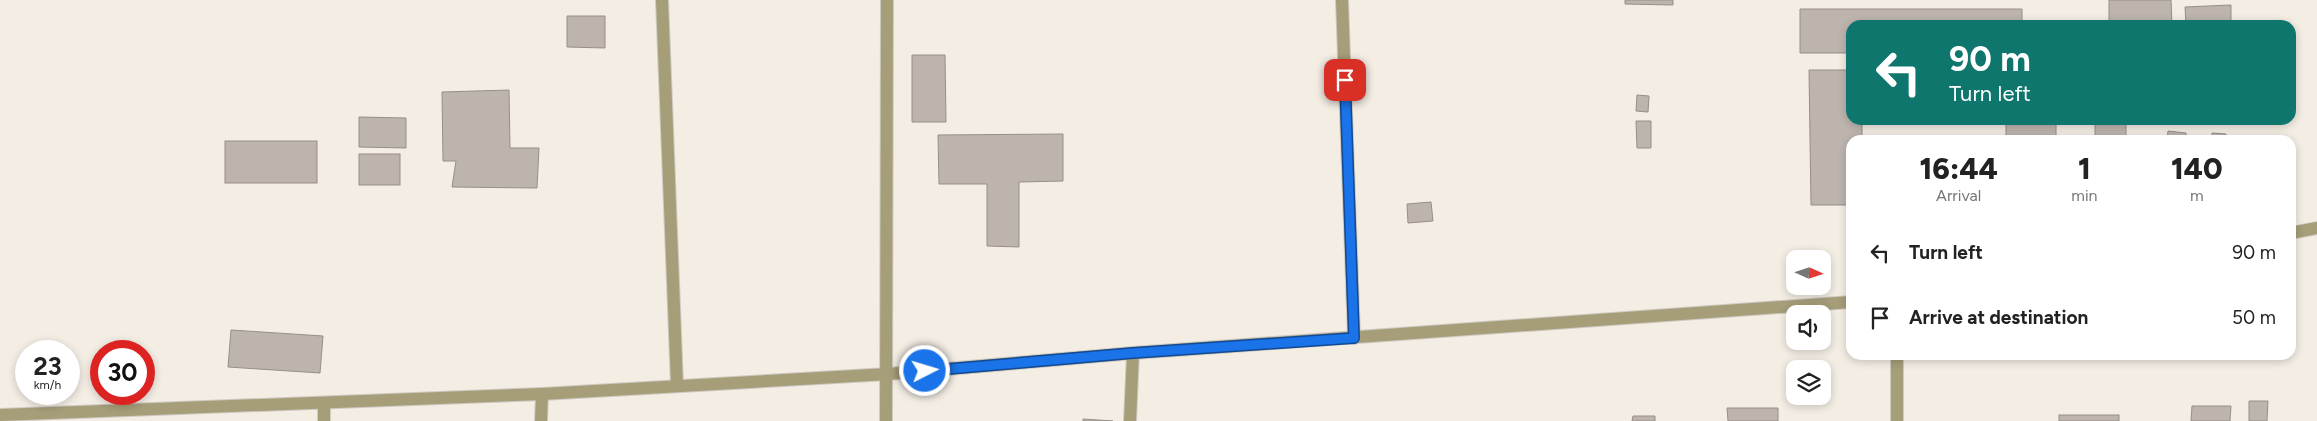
<!DOCTYPE html>
<html lang="en">
<head>
<meta charset="utf-8">
<style>
  :root { --surface:#fff; --page:#f2f2f2; --text:#222; --muted:#767676 }
  body { margin:0; font-family:Figtree,sans-serif; background:var(--page); color:var(--text); height:100vh; display:flex; flex-direction:column; font-size:19px; white-space:nowrap }
  * { box-sizing:border-box; margin:0 }
  p { font-size:16px; color:var(--muted) }
  .icon { flex:none; width:28px; height:28px; fill:none; stroke:currentColor; stroke-width:2; stroke-linecap:round; stroke-linejoin:round }
  .map { position:relative; flex:1; overflow:hidden }
  .drawer { position:absolute; left:1846px; top:135px; width:450px; height:225px; display:flex; flex-direction:column; background:var(--surface); border-radius:15px; box-shadow:0 2px 8px #0003 }
  .drawer>* { flex:none }
  .guide { position:absolute; left:1846px; top:20px; width:450px; height:105px; border-radius:15px; box-shadow:0 2px 8px #0003; background:#0f766e; color:#fff; overflow:hidden }
  .needle { width:32px; rotate:93deg }
  .controls { position:absolute; left:1786px; top:250px; display:grid; gap:10px }
  .controls a { display:grid; place-items:center; width:45px; height:45px; border-radius:10px; background:var(--surface); box-shadow:0 2px 8px #0003; font-size:25px }
  .speed { position:absolute; left:15px; top:340px; display:flex; gap:10px; font-size:25px; font-weight:700; text-align:center }
  .speed>* { display:grid; place-content:center; width:65px; height:65px; border-radius:50%; background:var(--surface); box-shadow:0 2px 8px #0003; line-height:1 }
  .speed small { font-size:12px; font-weight:400 }
  .speed .limit { border:8px solid #d22; background:#fff; color:#111 }
  .pin { position:absolute; display:grid; place-items:center; width:42px; height:42px; color:#fff; margin:-21px; border-radius:10px; box-shadow:0 2px 8px #0006 }
  .me { position:absolute; width:55px; margin:-28px; rotate:85deg; stroke-linejoin:round; filter:drop-shadow(0 0 4px #0008) }
  .turn { display:flex; align-items:center; gap:18px; height:105px; padding:0 20px; font-size:22px }
  .turn .icon { width:65px; height:65px; stroke-width:2.5 }
  .turn b { display:block; font-size:35px; line-height:42px }
  .eta { display:flex; justify-content:space-evenly; align-items:center; height:85px; text-align:center }
  .eta b { font-size:30px; font-weight:800; line-height:35px }
  ul { padding:0; list-style:none }
  li { display:flex; align-items:center; gap:15px; height:65px; padding:0 20px }
  li div { flex:1 }
  li b { display:block; font-size:19px }
  li em { font-style:normal }
  .map>svg:first-child { display:block }
  .building { fill:#bdb4ae; stroke:#978e88 }
  .lines { fill:none; stroke-linecap:round; stroke-linejoin:round }
  .street-casing { stroke:#cfcac2; stroke-width:14 }
  .street { stroke:#a69e79; stroke-width:12 }
  .route-casing { stroke:#114b97; stroke-width:12 }
  .route { stroke:#1a73e8; stroke-width:9 }
</style>
</head>
<body>
<div class="map">
<svg width="2317" height="421" viewBox="0 0 2317 421">
  <rect width="100%" height="100%" fill="#f3ede4"/>
  <!-- building -->
  <g class="building">
    <polygon points="1625,0 1673,0 1673,5 1625,4"/>
    <polygon points="2109,0 2171,0 2172,25 2109,25"/>
    <polygon points="2231,5 2231,25 2186,25 2185,7"/>
    <polygon points="1800,9 2022,9 2022,25 1851,25 1851,53 1800,53"/>
    <polygon points="567,16 605,16 605,48 567,47"/>
    <polygon points="912,55 945,55 946,122 912,122"/>
    <polygon points="1809,70 1851,70 1851,120 1862,120 1862,140 1851,140 1851,205 1811,205"/>
    <polygon points="509,90 510,148 539,148 537,188 452,187 456,161 443,161 442,92"/>
    <polygon points="1637,95 1649,96 1648,112 1636,111"/>
    <polygon points="359,117 406,118 406,148 359,147"/>
    <rect x="2006" y="120" width="50" height="20"/>
    <rect x="2095" y="120" width="31" height="20"/>
    <polygon points="1636,121 1651,121 1651,148 1637,148"/>
    <polygon points="2168,131 2186,133 2186,140 2167,140"/>
    <polygon points="2212,133 2226,134 2226,140 2212,140"/>
    <polygon points="1063,134 1063,181 1019,182 1019,247 987,246 987,184 939,184 938,135"/>
    <rect x="225" y="141" width="92" height="42"/>
    <rect x="359" y="154" width="41" height="31"/>
    <polygon points="1431,202 1433,221 1408,223 1407,204"/>
    <polygon points="231,330 323,336 320,373 228,367"/>
    <polygon points="2249,401 2268,401 2267,421 2249,421"/>
    <polygon points="2192,406 2231,406 2230,421 2191,421"/>
    <polygon points="1727,408 1778,408 1778,421 1728,421"/>
    <rect x="2059" y="415" width="60" height="6"/>
    <polygon points="1633,416 1655,416 1655,421 1632,421"/>
    <polygon points="1083,419 1113,421 1083,421"/>
  </g>
  <g class="lines">
    <defs>
      <g id="street">
        <polyline points="662,0 677,385"/>
        <polyline points="1342,0 1354,338"/>
        <polyline points="2291,233 2317,228"/>
        <polyline points="1897,355 1897,421"/>
        <polyline points="0,415 542,394 888,374 1133,353 1851,302"/>
        <polyline points="324,421 324,403"/>
        <polyline points="541,421 542,394"/>
        <polyline points="886,421 887,0"/>
        <polyline points="1130,421 1133,353"/>
      </g>
    </defs>
    <!-- street casing -->
    <use href="#street" class="street-casing"/>
    <!-- street -->
    <use href="#street" class="street"/>
  </g>
  <g class="lines">
    <defs>
      <polyline id="route" points="925,371 1133,353 1354,338 1345,80"/>
    </defs>
    <!-- route casing -->
    <use href="#route" class="route-casing"/>
    <!-- route -->
    <use href="#route" class="route"/>
  </g>
</svg>
<div class="controls">
<a><svg class="needle" viewBox="-14 -14 28 28"><path d="M0-13l5 13h-10z" fill="#e53935"/><path d="M0 13l5-13h-10z" fill="#767676"/></svg></a>
<a><svg class="icon" aria-label="sound" viewBox="0 0 24 24"><path d="M4 9h4l5-4v14l-5-4H4zM17 9q2 3 0 6"/></svg></a>
<a><svg class="icon" aria-label="layers" viewBox="0 0 24 24"><path d="M12 4l9 5-9 5-9-5zM3 14l9 5 9-5"/></svg></a>
</div>
<div class="speed"><div>23<small>km/h</small></div><div class="limit">30</div></div>
<div class="pin" style="left:1345px;top:80px;background:#d93025"><svg class="icon" aria-label="arrive" viewBox="0 0 24 24"><path d="M6 21V4h12l-3 4 3 4H6"/></svg></div>
<svg class="me" style="left:925px;top:371px" viewBox="-20 -20 40 40"><circle r="17" fill="#1a73e8" stroke="#fff" stroke-width="3"/><path d="M0-11L8 9 0 5-8 9z" fill="#fff"/></svg>
<div class="guide">
<div class="turn"><svg class="icon" aria-label="left" viewBox="0 0 24 24"><path d="M17 20v-9H6M10 6l-5 5 5 5"/></svg><div><b>90 m</b>Turn left</div></div>
</div>
<section class="drawer">
<div class="eta">
<div><b>16:44</b><p>Arrival</p></div>
<div><b>1</b><p>min</p></div>
<div><b>140</b><p>m</p></div>
</div>
<ul>
<li><svg class="icon" aria-label="left" viewBox="0 0 24 24"><path d="M17 20v-9H6M10 6l-5 5 5 5"/></svg><div><b>Turn left</b></div><em>90 m</em></li>
<li><svg class="icon" aria-label="arrive" viewBox="0 0 24 24"><path d="M6 21V4h12l-3 4 3 4H6"/></svg><div><b>Arrive at destination</b></div><em>50 m</em></li>
</ul>
</section>
</div>
</body>
</html>
